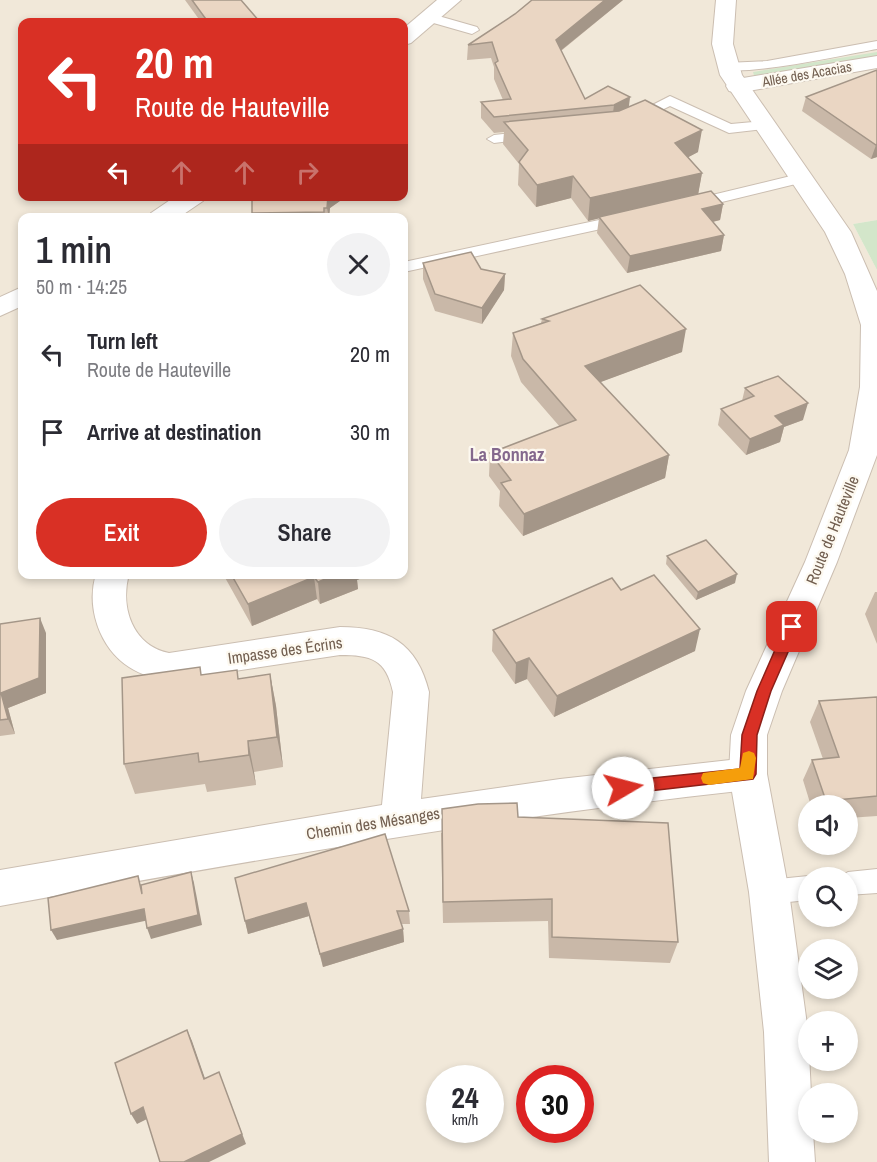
<!DOCTYPE html>
<html lang="en">
<head>
<meta charset="utf-8">
<style>
  :root { --surface:#fff; --page:#f2f2f3; --text:#2b2b33; --muted:#7c7c81; --accent:#d93025 }
  body { margin:0; font-family:"Archivo Narrow",sans-serif; background:var(--page); color:var(--text); height:100vh; display:flex; flex-direction:column; font-size:22px; white-space:nowrap }
  * { box-sizing:border-box; margin:0 }
  p { font-size:20px; color:var(--muted) }
  .icon { flex:none; width:33px; height:33px; fill:none; stroke:currentColor; stroke-width:2; stroke-linecap:round; stroke-linejoin:round }
  .map { position:relative; flex:1; overflow:hidden }
  .panel { position:absolute; left:18px; top:213px; width:390px; height:366px; display:flex; flex-direction:column; background:var(--surface); border-radius:12px; box-shadow:0 3px 9px #0003 }
  .panel>* { flex:none }
  .top-card { position:absolute; left:18px; top:18px; width:390px; height:183px; border-radius:12px; box-shadow:0 3px 9px #0003; background:#d93025; color:#fff; overflow:hidden }
  .tools { position:absolute; left:798px; top:795px; display:grid; gap:12px }
  .tools a { display:grid; place-items:center; width:60px; height:60px; border-radius:50%; background:var(--surface); box-shadow:0 3px 9px #0003; font-size:30px }
  .speed { position:absolute; left:426px; top:1065px; display:flex; gap:12px; font-size:30px; font-weight:700; text-align:center }
  .speed>* { display:grid; place-content:center; width:78px; height:78px; border-radius:50%; background:var(--surface); box-shadow:0 3px 9px #0003; line-height:1 }
  .speed small { font-size:15px; font-weight:400 }
  .speed .limit { border:9px solid #d22; background:#fff; color:#111 }
  .pin { position:absolute; display:grid; place-items:center; width:51px; height:51px; color:#fff; margin:-26px; border-radius:12px; box-shadow:0 3px 9px #0006 }
  .me { position:absolute; width:66px; margin:-33px; rotate:82deg; stroke-linejoin:round; filter:drop-shadow(0 0 4px #0008) }
  .turn { display:flex; align-items:center; gap:21px; height:126px; padding:0 18px; font-size:27px }
  .turn .icon { width:78px; height:78px; stroke-width:2.5 }
  .turn b { display:block; font-size:42px; line-height:51px }
  .lanes { display:flex; align-items:center; height:57px; padding:0 18px; background:#0003; justify-content:center; gap:30px; direction:ltr }
  .lanes .off { opacity:.35 }
  .round { display:grid; place-items:center; flex:none; width:63px; height:63px; border-radius:32px; background:var(--page) }
  .headline { display:flex; align-items:center; justify-content:space-between; height:102px; padding:0 18px }
  h1 { font-size:36px; font-weight:600; line-height:45px }
  .action { display:flex; gap:12px; margin-top:auto; padding:12px 18px }
  .action a { flex:1; height:69px; border-radius:36px; background:var(--accent); color:#fff; font-size:24px; font-weight:600; line-height:69px; text-align:center }
  .action a+a { background:var(--page); color:var(--text) }
  ul { padding:0; list-style:none }
  li { display:flex; align-items:center; gap:18px; height:78px; padding:0 18px }
  li div { flex:1 }
  li b { display:block; font-size:22px }
  li em { font-style:normal }
  .map>svg:first-child { display:block }
  .residential { fill:#f1e8d9; fill-rule:evenodd }
  .green { fill:#d3e6ca }
  .lines { fill:none; stroke-linecap:round; stroke-linejoin:round }
  .service-casing { stroke:#cbbeb1; stroke-width:2 }
  .minor-casing { stroke:#cbbeb1; stroke-width:2 }
  .tertiary-casing { stroke:#cbbeb1; stroke-width:2 }
  .service { fill:#fff; fill-rule:evenodd }
  .minor { fill:#fff; fill-rule:evenodd }
  .tertiary { fill:#fff; fill-rule:evenodd }
  .wall { fill:#c9b8a8 }
  .shaded-wall { fill:#a49688 }
  .building { fill:#ead6c3; stroke:#a49688; stroke-width:1.5 }
  .route { fill:#d93025; stroke:#8d1f18; stroke-width:1.5 }
  .slow { fill:#f59e0b }
  .labels { text-anchor:middle; dominant-baseline:central; stroke-width:4.5; stroke-linejoin:round; paint-order:stroke }
  .far-street-label { font-size:14px; fill:#725f50; stroke:#fdf9f0 }
  .street-label { font-size:16px; fill:#725f50; stroke:#fdf9f0 }
  .neighbourhood-label { font-size:18px; font-weight:bold; fill:#84688d; stroke:#fdf9f0 }
</style>
</head>
<body>
<div class="map">
<svg width="877" height="1162" viewBox="0 0 877 1162">
  <rect width="100%" height="100%" fill="#faf5ea"/>
  <!-- residential -->
  <path class="residential" d="M0,0H877V220L853,224L877,270V1162H0ZM22,22H404V196H22ZM22,218H404V574H22ZM808,806H848V844H808ZM808,878H848V916H808ZM808,950H848V988H808ZM808,1022H848V1060H808ZM440,1078H490V1130H440ZM530,1078H580V1130H530ZM808,1094H848V1132H808Z"/>
  <!-- green -->
  <g class="green">
    <polygon points="877,52 877,58 755,79 753,72"/>
    <polygon points="877,220 877,270 853,224"/>
  </g>
  <g class="lines">
    <defs>
      <g id="service">
        <polygon points="428,13 477,27 479,30 472,34 423,20 421,17 423,14"/>
        <path d="M877,41V49C853,53 732,80 719,67L726,63L767,61Z"/>
        <polygon points="670,96 731,124 764,121 771,125 764,129 729,133 670,106 637,122 632,123 625,119"/>
        <polygon points="531,131 538,135 536,138 494,143 487,139 494,135"/>
        <polygon points="803,173 811,178 808,181 689,210 681,205 683,202"/>
        <polygon points="627,214 635,219 633,222 404,272 404,262"/>
        <polygon points="877,869 877,893 848,895 848,878 838,878 848,872"/>
        <polygon points="808,876 811,878 808,878 808,900 769,904 760,900 756,892 760,884 769,880"/>
      </g>
      <g id="minor">
        <polygon points="877,56 877,68 737,93 729,91 726,86 729,81 737,79"/>
        <path d="M96,574H129C120,607 132,645 169,653L340,627C388,627 417,643 429,692L421,799L560,779L748,758L761,763L767,774L761,785L748,790C497,817 248,861 0,906V870L382,805L393,692C386,659 371,655 340,655L169,681C155,678 141,675 129,667C99,647 86,607 96,574Z"/>
      </g>
      <g id="tertiary">
        <polygon points="437,0 461,0 411,43 404,45 404,28"/>
        <polygon points="716,0 736,0 733,44 742,75 851,232 877,291 877,455 837,562 782,691 767,735 767,774 789,892 808,1032 811,1094 808,1094 808,1132 813,1132 815,1162 769,1162 764,1032 749,892 729,774 731,735 746,691 805,562 849,450 860,387 861,325 845,274 825,232 720,75 712,44"/>
        <polygon points="176,196 206,196 203,201 178,218 148,218 151,213"/>
        <polygon points="22,287 22,306 0,316 0,297"/>
      </g>
    </defs>
    <!-- service casing -->
    <use href="#service" class="service-casing"/>
    <!-- minor casing -->
    <use href="#minor" class="minor-casing"/>
    <!-- tertiary casing -->
    <use href="#tertiary" class="tertiary-casing"/>
    <!-- service -->
    <use href="#service" class="service"/>
    <!-- minor -->
    <use href="#minor" class="minor"/>
    <!-- tertiary -->
    <use href="#tertiary" class="tertiary"/>
  </g>
  <!-- wall -->
  <g class="wall">
    <polygon points="185,0 241,0 260,22 201,22"/>
    <polygon points="623,0 561,51 585,99 630,97 628,107 698,152 688,157 702,173 698,194 723,204 720,220 713,222 724,235 721,251 627,273 597,233 599,218 588,221 571,198 536,207 518,185 519,164 503,144 504,132 494,133 481,118 481,102 503,100 494,79 494,67 491,58 467,60 468,45 515,14"/>
    <polygon points="877,70 877,157 871,159 802,111 806,97"/>
    <polygon points="252,196 347,196 330,208 329,218 252,218"/>
    <polygon points="423,263 481,269 505,274 504,290 482,324 435,311 423,279"/>
    <polygon points="542,319 682,352 600,382 669,455 665,478 523,536 499,506 500,491 489,476 490,453 560,427 521,382 511,356 513,333 541,323"/>
    <polygon points="745,388 803,420 784,427 780,442 746,455 718,425 721,409 742,401"/>
    <polygon points="667,556 735,583 696,600 666,564"/>
    <polygon points="223,574 372,574 357,580 358,589 320,604 317,599 252,626"/>
    <polygon points="621,590 695,651 554,717 527,679 515,684 492,651 493,630"/>
    <polygon points="875,592 877,592 877,644 865,614"/>
    <polygon points="0,624 46,633 46,693 8,708 15,734 0,736"/>
    <polygon points="270,674 276,706 283,767 254,772 256,785 207,792 205,784 135,794 124,764 202,675 239,679"/>
    <polygon points="877,697 877,816 848,818 848,806 811,806 803,780 812,760 823,759 810,722 819,701"/>
    <polygon points="518,817 678,942 670,963 549,958 548,921 443,923 441,833"/>
    <polygon points="235,878 409,911 410,924 402,924 403,929 404,942 323,967 309,916 248,934"/>
  </g>
  <!-- shaded-wall -->
  <g class="shaded-wall">
    <polygon points="605,0 623,0 554,56 556,40"/>
    <polygon points="630,97 628,114 612,121 614,105"/>
    <polygon points="702,130 698,152 672,166 675,143"/>
    <polygon points="877,144 877,157 871,159 876,145"/>
    <polygon points="702,173 698,195 588,221 590,198"/>
    <polygon points="573,176 571,198 536,207 537,185"/>
    <polygon points="328,196 347,196 330,208 329,218 327,208"/>
    <polygon points="723,204 720,220 699,225 702,209"/>
    <polygon points="724,235 721,251 627,273 630,256"/>
    <polygon points="505,274 504,290 482,324 482,308"/>
    <polygon points="686,329 682,352 582,389 585,366"/>
    <polygon points="808,403 803,420 784,427 780,442 746,455 750,439 775,416"/>
    <polygon points="669,455 665,478 523,536 524,514"/>
    <polygon points="337,574 372,574 357,580 358,589 320,604 318,582"/>
    <polygon points="737,574 735,583 696,600 698,592"/>
    <polygon points="314,577 317,599 252,626 248,604"/>
    <polygon points="40,618 46,633 46,693 8,708 15,734 8,719 1,693"/>
    <polygon points="700,629 695,651 554,717 557,696"/>
    <polygon points="529,658 527,679 515,684 516,663"/>
    <polygon points="270,674 276,706 283,767 277,737"/>
    <polygon points="248,741 254,772 256,785 249,755"/>
    <polygon points="191,872 194,883 202,925 151,939 147,928"/>
    <polygon points="306,903 309,916 248,934 245,921"/>
    <polygon points="144,909 149,920 57,940 51,930"/>
    <polygon points="403,929 404,942 323,967 320,954"/>
    <polygon points="187,1030 192,1041 209,1090 204,1079"/>
    <polygon points="223,1083 246,1144 209,1162 184,1162"/>
    <polygon points="143,1107 149,1118 137,1124 131,1114"/>
  </g>
  <!-- building -->
  <g class="building">
    <polygon points="192,0 241,0 260,22 208,22"/>
    <polygon points="532,0 605,0 556,40 585,99 608,86 630,97 614,105 494,117 481,102 511,99 495,63 498,61 492,42 468,45 515,14"/>
    <polygon points="877,70 877,144 876,145 806,97"/>
    <polygon points="645,100 702,130 675,143 702,173 590,198 573,176 537,185 519,162 528,150 504,122 619,111"/>
    <polygon points="711,191 723,204 702,209 724,235 630,256 599,217"/>
    <polygon points="252,196 328,196 327,208 324,208 324,212 252,213"/>
    <polygon points="471,252 481,269 505,274 482,308 435,294 423,263"/>
    <polygon points="640,285 686,329 585,366 669,455 524,514 501,483 511,480 490,453 576,420 523,359 513,333 549,321 542,319"/>
    <polygon points="778,376 808,403 775,416 784,425 750,439 721,409 754,396 745,388"/>
    <polygon points="706,540 737,574 698,592 667,556"/>
    <polygon points="231,574 337,574 318,582 314,577 248,604"/>
    <polygon points="654,575 700,629 557,696 529,658 516,663 493,630 612,578 621,590"/>
    <polygon points="40,618 39,678 1,693 8,719 0,720 0,624"/>
    <polygon points="200,667 201,675 237,670 238,679 270,674 277,737 248,741 249,755 199,762 198,753 124,764 122,678"/>
    <polygon points="877,697 877,796 826,801 812,760 839,757 819,701"/>
    <polygon points="517,803 518,817 668,823 678,942 552,937 552,899 443,902 442,809 478,804"/>
    <polygon points="385,834 409,911 397,911 403,929 320,954 306,903 245,921 235,878"/>
    <polygon points="191,872 198,915 147,928 144,909 51,930 48,898 138,876 142,894 141,885"/>
    <polygon points="187,1030 204,1079 219,1072 242,1134 184,1162 160,1162 143,1107 131,1114 115,1063"/>
  </g>
  <!-- route -->
  <polygon class="route" points="792,621 797,623 799,627 771,691 757,735 756,774 753,779 623,794 617,792 615,788 617,783 623,781 740,769 742,735 757,691 785,627 787,623"/>
  <!-- slow -->
  <polygon class="slow" points="749,751 754,753 756,758 753,779 709,785 703,783 701,778 703,773 740,768 743,753"/>
  <g class="labels">
    <!-- far-street labels -->
    <g class="far-street-label">
      <text transform="translate(807 74) rotate(-10)">Allée des Acacias</text>
    </g>
    <!-- street labels -->
    <g class="street-label">
      <text transform="translate(832 530) rotate(-68)">Route de Hauteville</text>
      <text transform="translate(285 650) rotate(-8)">Impasse des Écrins</text>
      <text transform="translate(373 823) rotate(-9)">Chemin des Mésanges</text>
    </g>
    <!-- neighbourhood labels -->
    <g class="neighbourhood-label">
      <text x="507" y="454">La Bonnaz</text>
    </g>
  </g>
</svg>
<div class="tools">
<a><svg class="icon" aria-label="sound" viewBox="0 0 24 24"><path d="M4 9h4l5-4v14l-5-4H4zM17 9q2 3 0 6"/></svg></a>
<a><svg class="icon" aria-label="search" viewBox="0 0 24 24"><circle cx="10" cy="10" r="6"/><path d="M15 15l6 6"/></svg></a>
<a><svg class="icon" aria-label="layers" viewBox="0 0 24 24"><path d="M12 4l9 5-9 5-9-5zM3 14l9 5 9-5"/></svg></a>
<a>+</a>
<a>−</a>
</div>
<div class="speed"><div>24<small>km/h</small></div><div class="limit">30</div></div>
<div class="pin" style="left:792px;top:627px;background:#d93025"><svg class="icon" aria-label="arrive" viewBox="0 0 24 24"><path d="M6 21V4h12l-3 4 3 4H6"/></svg></div>
<svg class="me" style="left:623px;top:788px" viewBox="-20 -20 40 40"><circle r="19" fill="#fff"/><path d="M0-13L10 11 0 6-10 11z" fill="#d93025"/></svg>
<div class="top-card">
<div class="turn"><svg class="icon" aria-label="left" viewBox="0 0 24 24"><path d="M17 20v-9H6M10 6l-5 5 5 5"/></svg><div><b>20 m</b>Route de Hauteville</div></div>
<div class="lanes"><svg class="icon" aria-label="left" viewBox="0 0 24 24"><path d="M17 20v-9H6M10 6l-5 5 5 5"/></svg><svg class="icon off" aria-label="ahead" viewBox="0 0 24 24"><path d="M12 20V5M6 11l6-6 6 6"/></svg><svg class="icon off" aria-label="ahead" viewBox="0 0 24 24"><path d="M12 20V5M6 11l6-6 6 6"/></svg><svg class="icon off" aria-label="right" viewBox="0 0 24 24"><path d="M7 20v-9h11M14 6l5 5-5 5"/></svg></div>
</div>
<section class="panel">
<div class="headline"><div><h1>1 min</h1><p>50 m · 14:25</p></div><a class="round"><svg class="icon" aria-label="close" viewBox="0 0 24 24"><path d="M6 6l12 12M18 6L6 18"/></svg></a></div>
<ul>
<li><svg class="icon" aria-label="left" viewBox="0 0 24 24"><path d="M17 20v-9H6M10 6l-5 5 5 5"/></svg><div><b>Turn left</b><p>Route de Hauteville</p></div><em>20 m</em></li>
<li><svg class="icon" aria-label="arrive" viewBox="0 0 24 24"><path d="M6 21V4h12l-3 4 3 4H6"/></svg><div><b>Arrive at destination</b></div><em>30 m</em></li>
</ul>
<div class="action"><a>Exit</a><a>Share</a></div>
</section>
</div>
</body>
</html>
